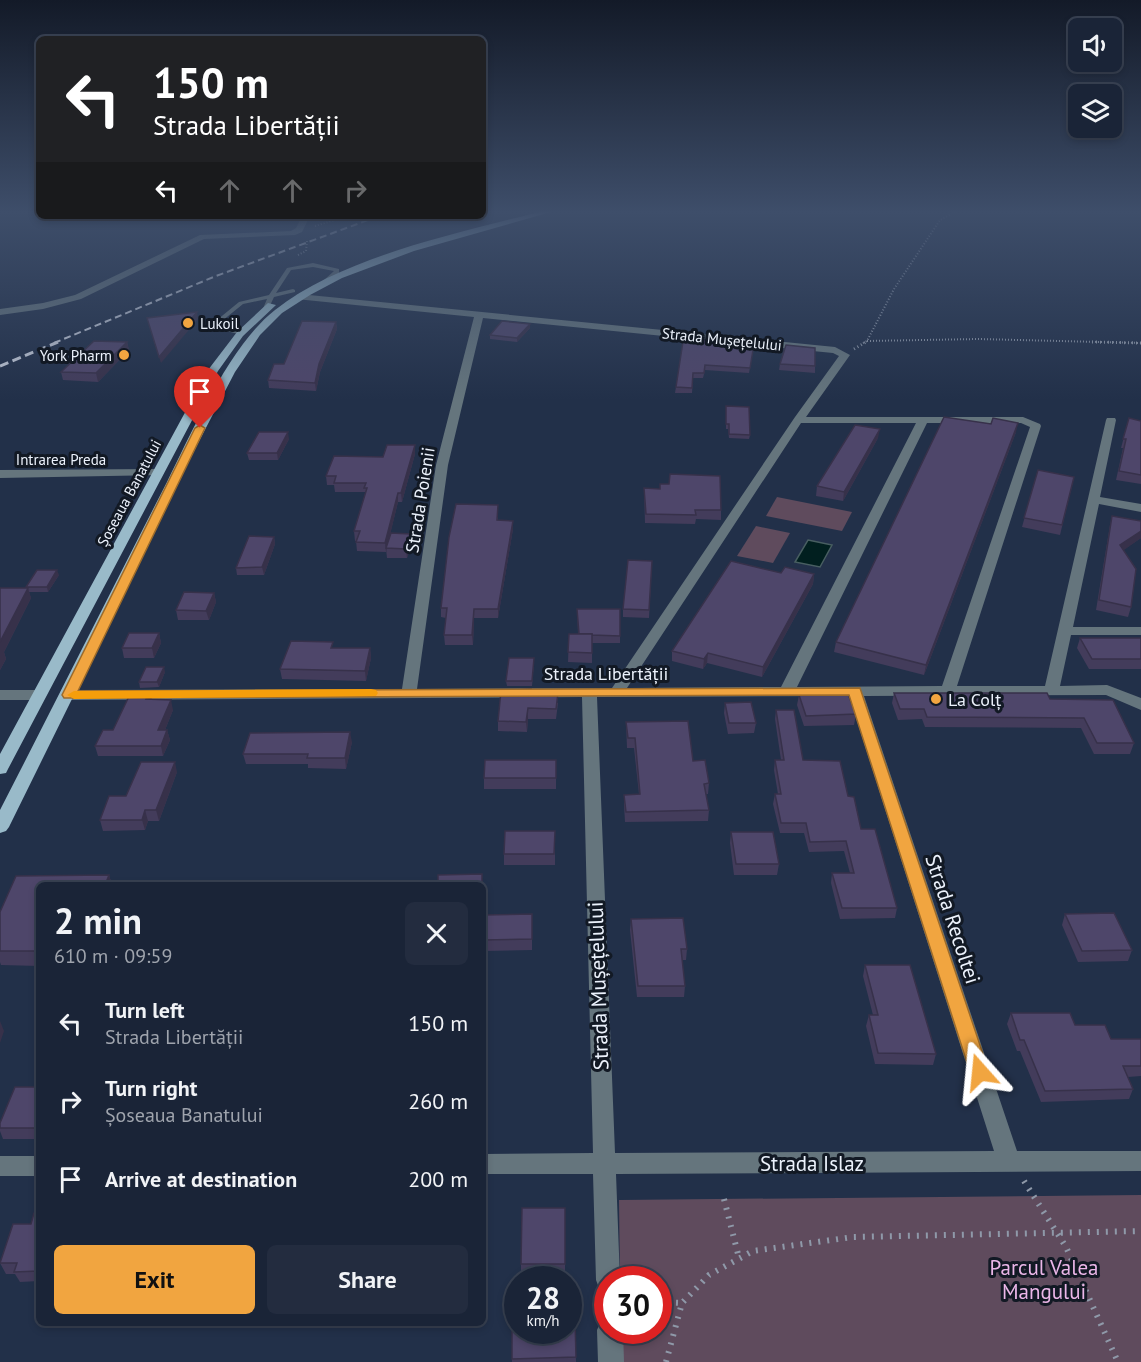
<!DOCTYPE html>
<html lang="en">
<head>
<meta charset="utf-8">
<style>
  :root { --surface:#1a2437; --page:#232c3f; --text:#f1f3f6; --muted:#9fa4ad; --line:#384152; --accent:#f1a540 }
  body { margin:0; font-family:"PT Sans",sans-serif; background:var(--page); color:var(--text); height:100vh; display:flex; flex-direction:column; font-size:22px; white-space:nowrap }
  * { box-sizing:border-box; margin:0 }
  p { font-size:20px; color:var(--muted) }
  .icon { flex:none; width:33px; height:33px; fill:none; stroke:currentColor; stroke-width:2; stroke-linecap:round; stroke-linejoin:round }
  .map { position:relative; flex:1; overflow:hidden }
  .sheet { position:absolute; left:36px; top:882px; width:450px; height:444px; display:flex; flex-direction:column; background:var(--surface); border-radius:9px; box-shadow:0 3px 9px #0003,0 0 0 2px var(--line) }
  .sheet>* { flex:none }
  .guide { position:absolute; left:36px; top:36px; width:450px; height:183px; border-radius:9px; box-shadow:0 3px 9px #0003,0 0 0 2px var(--line); background:#202124; color:#fff; overflow:hidden }
  .tools { position:absolute; left:1068px; top:18px; display:grid; gap:12px }
  .tools a { display:grid; place-items:center; width:54px; height:54px; border-radius:9px; background:var(--surface); box-shadow:0 3px 9px #0003,0 0 0 2px var(--line); font-size:30px }
  .speed { position:absolute; left:504px; top:1266px; display:flex; gap:12px; font-size:30px; font-weight:700; text-align:center }
  .speed>* { display:grid; place-content:center; width:78px; height:78px; border-radius:50%; background:var(--surface); box-shadow:0 3px 9px #0003,0 0 0 2px var(--line); line-height:1 }
  .speed small { font-size:15px; font-weight:400 }
  .speed .limit { border:9px solid #d22; background:#fff; color:#111 }
  .pin { position:absolute; display:grid; place-items:center; width:51px; height:51px; color:#fff; margin:-62px -26px; border-radius:50% 50% 50% 0; rotate:-45deg; box-shadow:0 0 6px #0007 }
  .pin .icon { rotate:45deg }
  .me { position:absolute; width:66px; margin:-33px; rotate:342deg; stroke-linejoin:round; filter:drop-shadow(0 0 4px #0008) }
  .turn { display:flex; align-items:center; gap:21px; height:126px; padding:0 18px; font-size:27px }
  .turn .icon { width:78px; height:78px; stroke-width:2.5 }
  .turn b { display:block; font-size:42px; line-height:51px }
  .lanes { display:flex; align-items:center; height:57px; padding:0 18px; background:#0003; justify-content:center; gap:30px; direction:ltr }
  .lanes .off { opacity:.35 }
  .round { display:grid; place-items:center; flex:none; width:63px; height:63px; border-radius:9px; background:var(--page) }
  .headline { display:flex; align-items:center; justify-content:space-between; height:102px; padding:0 18px }
  h1 { font-size:36px; font-weight:700; line-height:45px }
  .button { display:flex; gap:12px; margin-top:auto; padding:12px 18px }
  .button a { flex:1; height:69px; border-radius:9px; background:var(--accent); color:#111; font-size:24px; font-weight:700; line-height:69px; text-align:center }
  .button a+a { background:var(--page); color:var(--text) }
  ul { padding:0; list-style:none }
  li { display:flex; align-items:center; gap:18px; height:78px; padding:0 18px }
  li div { flex:1 }
  li b { display:block; font-size:22px }
  li em { font-style:normal }
  .map>svg:first-child { display:block }
  .green { fill:#5f4b5d }
  .water { fill:#011f1f; stroke:#485e61; stroke-width:1.5 }
  .lines { fill:none; stroke-linecap:round; stroke-linejoin:round }
  .path-far2 { stroke:#8f99a9; stroke-width:2; stroke-dasharray:1 2; stroke-linecap:butt }
  .path-far1 { stroke:#8f99a9; stroke-width:3; stroke-dasharray:1 3; stroke-linecap:butt }
  .path { stroke:#8f99a9; stroke-width:6; stroke-dasharray:2 7; stroke-linecap:butt }
  .service { fill:#65757d; fill-rule:evenodd }
  .minor { fill:#65757d; fill-rule:evenodd }
  .primary { fill:#99bac9; fill-rule:evenodd }
  .rail-far1 { stroke:#c0c7d5; stroke-width:2; stroke-dasharray:7 4; stroke-linecap:butt }
  .rail { stroke:#c0c7d5; stroke-width:3; stroke-dasharray:9 4.5; stroke-linecap:butt }
  .wall { fill:#433c5b }
  .shaded-wall { fill:#37314a }
  .building { fill:#4e466a; stroke:#37314a; stroke-width:1.5 }
  .route { fill:#f1a540; stroke:#9d6b2a; stroke-width:1.5 }
  .slow { fill:#f59e0b }
  .poi-dot { fill:#f1a540; stroke:#121924; stroke-width:2 }
  .labels { text-anchor:middle; dominant-baseline:central; stroke-width:6; stroke-linejoin:round; paint-order:stroke }
  .far-poi-label { font-size:15px; fill:#ecf2fc; stroke:#121924; text-anchor:start }
  .far-street-label { font-size:15px; fill:#ecf2fc; stroke:#121924 }
  .street-label { font-size:18px; fill:#ecf2fc; stroke:#121924 }
  .poi-label { font-size:18px; fill:#ecf2fc; stroke:#121924; text-anchor:start }
  .near-street-label { font-size:21px; fill:#ecf2fc; stroke:#121924 }
  .near-park-label { font-size:21px; fill:#ebb6e8; stroke:#121924 }
</style>
</head>
<body>
<div class="map">
<svg width="1141" height="1362" viewBox="0 0 1141 1362">
  <rect width="100%" height="100%" fill="#223049"/>
  <!-- green -->
  <g class="green">
    <polygon points="777,497 852,512 842,531 766,516"/>
    <polygon points="756,526 790,533 773,563 737,556"/>
    <polygon points="1141,1195 1141,1362 623,1362 622,1331 658,1330 658,1280 620,1279 619,1200"/>
  </g>
  <!-- water -->
  <polygon class="water" points="808,540 832,545 820,567 795,562"/>
  <g class="lines">
    <!-- path-far2 -->
    <g class="path-far2">
      <polyline points="315,226 348,216"/>
      <polyline points="298,255 306,251 307,241"/>
      <polyline points="867,341 978,339 1141,343"/>
      <polyline points="863,343 867,341 894,289 940,220 958,210"/>
    </g>
    <!-- path-far1 -->
    <g class="path-far1">
      <polyline points="1092,342 1141,343"/>
      <polyline points="854,349 866,342"/>
    </g>
    <!-- path -->
    <g class="path">
      <polyline points="1024,1181 1066,1247 1118,1362"/>
      <polyline points="724,1199 739,1258"/>
      <polyline points="658,1302 682,1303"/>
      <polyline points="666,1362 682,1303 709,1275 753,1251 853,1237 1141,1231"/>
    </g>
    <!-- service -->
    <polygon class="service" points="313,263 339,269 339,274 326,283 323,281 334,271 313,267 291,270 276,293 293,289 295,290 295,292 274,297 267,312 262,311 267,299 243,304 222,321 224,327 242,333 242,335 219,329 217,320 239,302 269,295 287,268"/>
    <!-- minor -->
    <g class="minor">
      <polygon points="302,216 310,216 302,232 295,235 204,239 81,299 43,309 0,315 0,309 43,303 75,295 200,235 291,231 296,228"/>
      <path d="M299,294L835,347L850,355L806,417H1023L1040,424L1041,426L957,686H1045L1106,420L1107,418H1115L1116,420L1100,497L1141,504V512L1099,504L1073,627H1141V635H1071L1060,686L1107,685L1141,698V710L1106,695L864,696L1017,1151H1141V1171L616,1174L620,1280H608V1292L599,1288L596,1280L593,1174H483V1154L593,1153L582,697L69,700L61,695L69,690L402,689L436,465L474,317L296,299V295ZM483,318L833,353L839,356L795,417L612,688L417,689L448,465ZM801,423H916L781,687L627,688ZM927,423H1021L1030,427L942,686L797,687ZM849,696L994,1151L615,1153L597,697Z"/>
      <polygon points="158,469 164,473 162,475 0,478 0,470"/>
      <polygon points="0,690 38,690 46,695 38,700 0,700"/>
      <rect x="0" y="1156" width="39" height="20"/>
      <polygon points="608,1318 608,1330 623,1330 624,1362 598,1362 597,1330 601,1321"/>
    </g>
    <!-- primary -->
    <g class="primary">
      <path d="M546,210H558L414,251L342,278L310,295L282,313L260,335L235,372L197,445L9,827L6,831L0,833V810C56,701 111,591 167,482C193,430 230,345 275,310C345,255 461,233 546,210Z"/>
      <polygon points="268,303 276,305 243,336 218,371 8,769 6,773 0,774 0,754 208,370 237,332"/>
    </g>
    <!-- rail-far1 -->
    <polyline class="rail-far1" points="54,343 216,276 379,216"/>
    <!-- rail -->
    <polyline class="rail" points="0,366 58,342"/>
  </g>
  <!-- wall -->
  <g class="wall">
    <polygon points="336,322 337,329 320,372 316,391 269,388 268,380 284,364"/>
    <polygon points="530,328 517,342 490,339 490,335"/>
    <polygon points="696,339 754,344 749,373 705,370 703,378 693,378 692,393 675,393 676,387"/>
    <polygon points="127,342 129,350 98,382 63,380 61,372"/>
    <polygon points="780,364 815,366 815,373 779,370"/>
    <polygon points="726,406 750,435 749,439 729,438 728,429 726,429"/>
    <polygon points="1129,418 1141,421 1141,484 1116,480 1123,448 1121,448"/>
    <polygon points="1016,432 924,675 834,652 836,642"/>
    <polygon points="878,438 843,501 816,496 817,486"/>
    <polygon points="289,439 278,460 249,460 247,453"/>
    <polygon points="415,445 415,454 402,502 398,502 388,542 411,534 412,543 407,558 387,558 386,549 386,552 357,551 356,541 355,541 354,531 365,494 365,492 335,492 334,485 327,485 326,476"/>
    <polygon points="1038,470 1074,477 1060,535 1022,527"/>
    <polygon points="644,488 721,510 721,520 696,519 695,524 645,523"/>
    <polygon points="498,505 498,520 513,521 513,529 498,618 474,618 473,645 445,645 444,635 446,618 441,617 441,608"/>
    <polygon points="1112,516 1141,521 1141,538 1123,550 1131,607 1128,617 1096,610 1110,525"/>
    <polygon points="274,537 275,544 264,575 237,575 236,568"/>
    <polygon points="652,561 649,618 623,617 623,609"/>
    <polygon points="814,574 813,584 762,677 707,663 703,669 672,661 672,651"/>
    <polygon points="59,575 48,592 29,592 31,598 4,652 6,659 0,670 0,588 27,588 26,587"/>
    <polygon points="214,593 216,602 209,620 178,620 176,610"/>
    <polygon points="577,609 620,636 620,643 592,643 592,663 568,662 569,634 578,634"/>
    <polygon points="159,633 161,643 154,658 124,658 122,648"/>
    <polygon points="1080,638 1141,638 1141,669 1089,669 1077,648"/>
    <polygon points="370,648 371,658 366,681 282,679 280,669"/>
    <polygon points="534,663 532,686 507,686 506,681"/>
    <polygon points="165,672 159,687 140,688 139,682"/>
    <polygon points="150,692 152,699 173,710 165,730 167,730 170,740 163,756 98,756 95,746 113,730"/>
    <polygon points="531,692 558,703 556,719 528,719 527,732 498,731 498,721"/>
    <polygon points="894,693 1050,699 1134,743 1130,754 1094,754 1081,728 925,727 922,719 898,720 892,703"/>
    <polygon points="799,695 856,714 854,725 804,726 797,705"/>
    <polygon points="725,703 756,723 754,733 728,734 724,713"/>
    <polygon points="776,710 803,760 848,796 861,829 897,908 895,918 840,919 831,883 832,873 850,873 844,851 809,852 804,833 780,833 773,804 775,794 778,794 774,770 775,760 781,760 775,719"/>
    <polygon points="626,722 693,761 709,783 708,794 706,794 709,810 708,821 625,822 624,805 624,795 639,794 634,748 627,748"/>
    <polygon points="352,742 346,769 308,768 308,764 246,764 243,754"/>
    <polygon points="556,760 556,789 484,789 484,778"/>
    <polygon points="177,772 159,821 148,821 145,830 103,831 100,820 126,796"/>
    <polygon points="555,831 555,865 504,865 504,854"/>
    <polygon points="731,832 779,864 777,875 734,875 730,843"/>
    <polygon points="109,875 112,885 39,885 39,966 1,965 0,962 0,912 16,876"/>
    <polygon points="532,914 532,950 483,951 483,915"/>
    <polygon points="1065,914 1132,950 1128,961 1078,962 1062,925"/>
    <polygon points="631,919 687,949 686,960 682,960 685,986 684,997 637,997 630,930"/>
    <polygon points="865,965 936,1054 933,1065 875,1064 866,1026 869,1015 873,1015 863,976"/>
    <polygon points="1011,1013 1075,1025 1111,1039 1141,1039 1141,1076 1128,1077 1133,1089 1129,1099 1041,1102 1020,1051 1017,1051 1007,1024"/>
    <polygon points="39,1087 39,1139 3,1139 0,1131 0,1123"/>
    <polygon points="565,1208 565,1275 521,1275 521,1264"/>
    <polygon points="39,1213 39,1281 20,1282 15,1274 6,1274 0,1263"/>
    <polygon points="575,1320 576,1362 512,1362 512,1321"/>
  </g>
  <!-- shaded-wall -->
  <g class="shaded-wall">
    <polygon points="197,312 198,319 161,363 159,357"/>
    <polygon points="336,322 337,329 320,372 316,391 315,383 319,364"/>
    <polygon points="530,324 530,328 517,342 517,338"/>
    <polygon points="127,342 129,350 98,382 96,373"/>
    <polygon points="1018,423 1016,432 924,675 926,665"/>
    <polygon points="880,429 878,438 843,501 844,492"/>
    <polygon points="288,432 289,439 278,460 277,453"/>
    <polygon points="415,445 415,454 402,502 401,493"/>
    <polygon points="398,493 398,502 386,552 385,543"/>
    <polygon points="513,521 513,529 498,618 498,609"/>
    <polygon points="1141,531 1141,538 1117,555 1120,545"/>
    <polygon points="411,534 412,543 407,558 406,549"/>
    <polygon points="274,537 275,544 264,575 262,567"/>
    <polygon points="57,570 59,575 48,592 47,587"/>
    <polygon points="814,574 813,584 762,677 763,667"/>
    <polygon points="28,588 31,598 4,652 6,659 0,670 0,642"/>
    <polygon points="214,593 216,602 209,620 206,611"/>
    <polygon points="474,609 474,618 473,645 472,635"/>
    <polygon points="159,633 161,643 154,658 152,648"/>
    <polygon points="370,648 371,658 366,681 365,671"/>
    <polygon points="708,653 707,663 703,669 704,659"/>
    <polygon points="164,667 165,672 159,687 157,682"/>
    <polygon points="150,692 152,702 146,699"/>
    <polygon points="171,700 173,710 161,740 158,730"/>
    <polygon points="528,708 528,719 527,732 526,722"/>
    <polygon points="167,730 170,740 163,756 161,746"/>
    <polygon points="350,732 352,742 346,769 345,758"/>
    <polygon points="175,762 177,772 159,821 156,810"/>
    <polygon points="145,810 148,821 145,830 142,820"/>
    <polygon points="109,875 112,885 105,885"/>
    <polygon points="0,1021 4,1031 0,1043"/>
  </g>
  <!-- building -->
  <g class="building">
    <polygon points="197,312 159,357 147,318"/>
    <polygon points="302,321 336,322 319,364 315,383 268,380 274,364 284,364"/>
    <polygon points="502,321 530,324 517,338 490,335"/>
    <polygon points="684,335 696,337 696,339 754,344 750,368 705,365 704,373 693,373 692,388 676,387"/>
    <polygon points="94,341 127,342 96,373 61,372"/>
    <polygon points="786,345 815,348 815,366 780,364"/>
    <polygon points="726,406 749,407 750,435 729,434 729,424 726,424"/>
    <polygon points="944,417 991,424 993,418 1018,423 926,665 836,642"/>
    <polygon points="1129,418 1141,421 1141,475 1119,471 1126,439 1123,439"/>
    <polygon points="855,425 880,429 844,492 817,486"/>
    <polygon points="259,432 288,432 277,453 247,453"/>
    <polygon points="387,445 415,445 401,493 398,493 385,543 356,542 360,531 354,531 367,488 364,488 366,483 334,483 336,476 326,476 334,456 383,457"/>
    <polygon points="1038,470 1074,477 1062,525 1024,518"/>
    <polygon points="670,474 720,476 721,510 695,510 696,515 646,514 644,488 660,489 660,484 669,484"/>
    <polygon points="456,504 498,505 497,520 513,521 498,609 474,609 472,635 444,635 447,608 441,608 449,537"/>
    <polygon points="1112,516 1141,521 1141,531 1120,545 1136,569 1131,607 1099,600"/>
    <polygon points="391,533 411,534 406,549 386,548"/>
    <polygon points="249,536 274,537 262,567 236,568"/>
    <polygon points="628,560 652,561 649,610 623,609"/>
    <polygon points="731,561 781,573 785,567 814,574 763,667 708,653 704,659 672,651"/>
    <polygon points="37,570 57,570 47,587 26,587"/>
    <polygon points="0,588 28,588 0,642"/>
    <polygon points="184,592 214,593 206,611 176,610"/>
    <polygon points="577,609 620,609 620,636 592,635 592,634 579,634"/>
    <polygon points="129,633 159,633 152,648 122,648"/>
    <polygon points="569,634 592,634 592,653 568,652"/>
    <polygon points="1080,638 1141,638 1141,659 1092,659"/>
    <polygon points="291,641 333,642 331,648 370,648 365,671 280,669"/>
    <polygon points="509,658 534,658 532,681 506,681"/>
    <polygon points="146,667 164,667 157,682 139,682"/>
    <polygon points="531,689 531,692 558,693 556,709 528,708 526,722 498,721 501,691"/>
    <polygon points="131,692 150,692 146,699 171,700 158,730 167,730 161,746 95,746 103,730 113,730"/>
    <polygon points="894,693 1047,693 1050,699 1113,700 1134,743 1097,743 1084,718 927,717 924,709 900,709"/>
    <polygon points="848,694 856,714 806,716 799,695"/>
    <polygon points="751,702 756,723 729,723 725,703"/>
    <polygon points="776,710 794,710 803,760 840,761 848,796 854,797 861,829 875,829 897,908 842,908 832,873 854,873 846,841 810,842 806,823 781,823 775,794 781,794 775,760 784,760"/>
    <polygon points="688,721 693,761 705,760 709,783 704,784 709,810 626,812 624,795 640,794 635,738 628,738 626,722"/>
    <polygon points="350,732 345,758 307,758 308,754 243,754 250,733"/>
    <polygon points="485,760 556,760 556,778 484,778"/>
    <polygon points="141,762 175,762 156,810 145,810 142,820 100,820 109,796 126,796"/>
    <polygon points="505,831 555,831 554,854 504,854"/>
    <polygon points="731,832 773,832 779,864 736,864"/>
    <polygon points="482,874 482,885 438,885 438,875"/>
    <polygon points="109,875 105,885 39,885 39,948 38,951 0,951 0,912 16,876"/>
    <polygon points="1114,913 1132,950 1082,951 1065,914"/>
    <polygon points="532,914 532,939 483,940 483,915"/>
    <polygon points="683,918 687,949 681,949 685,986 638,986 631,919"/>
    <polygon points="865,965 910,965 936,1054 878,1053 869,1015 878,1015"/>
    <polygon points="1011,1013 1070,1013 1075,1025 1105,1025 1111,1039 1141,1039 1141,1066 1123,1066 1133,1089 1045,1091 1024,1040 1020,1040"/>
    <polygon points="15,1087 39,1087 39,1122 37,1128 0,1128 0,1123"/>
    <polygon points="522,1208 565,1208 565,1264 521,1264"/>
    <polygon points="34,1213 39,1213 39,1271 14,1272 17,1263 0,1263 13,1224 31,1224"/>
    <polygon points="568,1320 575,1320 576,1357 512,1359 512,1321 518,1321 518,1330 568,1330"/>
  </g>
  <!-- sky -->
  <linearGradient id="sky" x2="0" y2="1"><stop stop-color="#131a28"/><stop offset="0.53" stop-color="#3e4e6a"/><stop offset="1" stop-color="#3e4e6a" stop-opacity="0"/></linearGradient>
  <rect width="1141" height="400" fill="url(#sky)"/>
  <!-- route -->
  <polygon class="route" points="200,425 205,428 78,691 860,688 989,1072 986,1078 980,1080 973,1078 970,1072 849,695 64,698 62,695 195,428"/>
  <!-- slow -->
  <polygon class="slow" points="371,689 376,690 378,693 376,696 74,699 67,695 74,691"/>
  <!-- markers -->
  <g class="poi-dot">
    <circle cx="188" cy="323" r="6"/>
    <circle cx="124" cy="355" r="6"/>
    <circle cx="936" cy="699" r="6"/>
  </g>
  <g class="labels">
    <!-- far-poi labels -->
    <g class="far-poi-label">
      <text x="200" y="323">Lukoil</text>
      <text x="112" y="355" text-anchor="end">York Pharm</text>
    </g>
    <!-- far-street labels -->
    <g class="far-street-label">
      <text transform="translate(722 339) rotate(6)">Strada Mușețelului</text>
      <text x="61" y="459">Intrarea Preda</text>
      <text transform="translate(129 493) rotate(-62)">Șoseaua Banatului</text>
    </g>
    <!-- street labels -->
    <g class="street-label">
      <text transform="translate(420 500) rotate(-81)">Strada Poienii</text>
      <text x="606" y="673">Strada Libertății</text>
    </g>
    <!-- poi labels -->
    <g class="poi-label">
      <text x="948" y="699">La Colț</text>
    </g>
    <!-- near-street labels -->
    <g class="near-street-label">
      <text transform="translate(953 919) rotate(72)">Strada Recoltei</text>
      <text transform="translate(598 986) rotate(-92)">Strada Mușețelului</text>
      <text x="812" y="1163">Strada Islaz</text>
    </g>
    <!-- near-park labels -->
    <g class="near-park-label">
      <text x="1044" y="1267">Parcul Valea<tspan x="1044" dy="24">Mangului</tspan></text>
    </g>
  </g>
</svg>
<div class="tools">
<a><svg class="icon" aria-label="sound" viewBox="0 0 24 24"><path d="M4 9h4l5-4v14l-5-4H4zM17 9q2 3 0 6"/></svg></a>
<a><svg class="icon" aria-label="layers" viewBox="0 0 24 24"><path d="M12 4l9 5-9 5-9-5zM3 14l9 5 9-5"/></svg></a>
</div>
<div class="speed"><div>28<small>km/h</small></div><div class="limit">30</div></div>
<div class="pin" style="left:200px;top:428px;background:#d93025"><svg class="icon" aria-label="arrive" viewBox="0 0 24 24"><path d="M6 21V4h12l-3 4 3 4H6"/></svg></div>
<svg class="me" style="left:980px;top:1072px" viewBox="-20 -20 40 40"><path d="M0-17L14 15 0 8-14 15z" fill="#f1a540" stroke="#fff" stroke-width="4"/></svg>
<div class="guide">
<div class="turn"><svg class="icon" aria-label="left" viewBox="0 0 24 24"><path d="M17 20v-9H6M10 6l-5 5 5 5"/></svg><div><b>150 m</b>Strada Libertății</div></div>
<div class="lanes"><svg class="icon" aria-label="left" viewBox="0 0 24 24"><path d="M17 20v-9H6M10 6l-5 5 5 5"/></svg><svg class="icon off" aria-label="ahead" viewBox="0 0 24 24"><path d="M12 20V5M6 11l6-6 6 6"/></svg><svg class="icon off" aria-label="ahead" viewBox="0 0 24 24"><path d="M12 20V5M6 11l6-6 6 6"/></svg><svg class="icon off" aria-label="right" viewBox="0 0 24 24"><path d="M7 20v-9h11M14 6l5 5-5 5"/></svg></div>
</div>
<section class="sheet">
<div class="headline"><div><h1>2 min</h1><p>610 m · 09:59</p></div><a class="round"><svg class="icon" aria-label="close" viewBox="0 0 24 24"><path d="M6 6l12 12M18 6L6 18"/></svg></a></div>
<ul>
<li><svg class="icon" aria-label="left" viewBox="0 0 24 24"><path d="M17 20v-9H6M10 6l-5 5 5 5"/></svg><div><b>Turn left</b><p>Strada Libertății</p></div><em>150 m</em></li>
<li><svg class="icon" aria-label="right" viewBox="0 0 24 24"><path d="M7 20v-9h11M14 6l5 5-5 5"/></svg><div><b>Turn right</b><p>Șoseaua Banatului</p></div><em>260 m</em></li>
<li><svg class="icon" aria-label="arrive" viewBox="0 0 24 24"><path d="M6 21V4h12l-3 4 3 4H6"/></svg><div><b>Arrive at destination</b></div><em>200 m</em></li>
</ul>
<div class="button"><a>Exit</a><a>Share</a></div>
</section>
</div>
</body>
</html>
